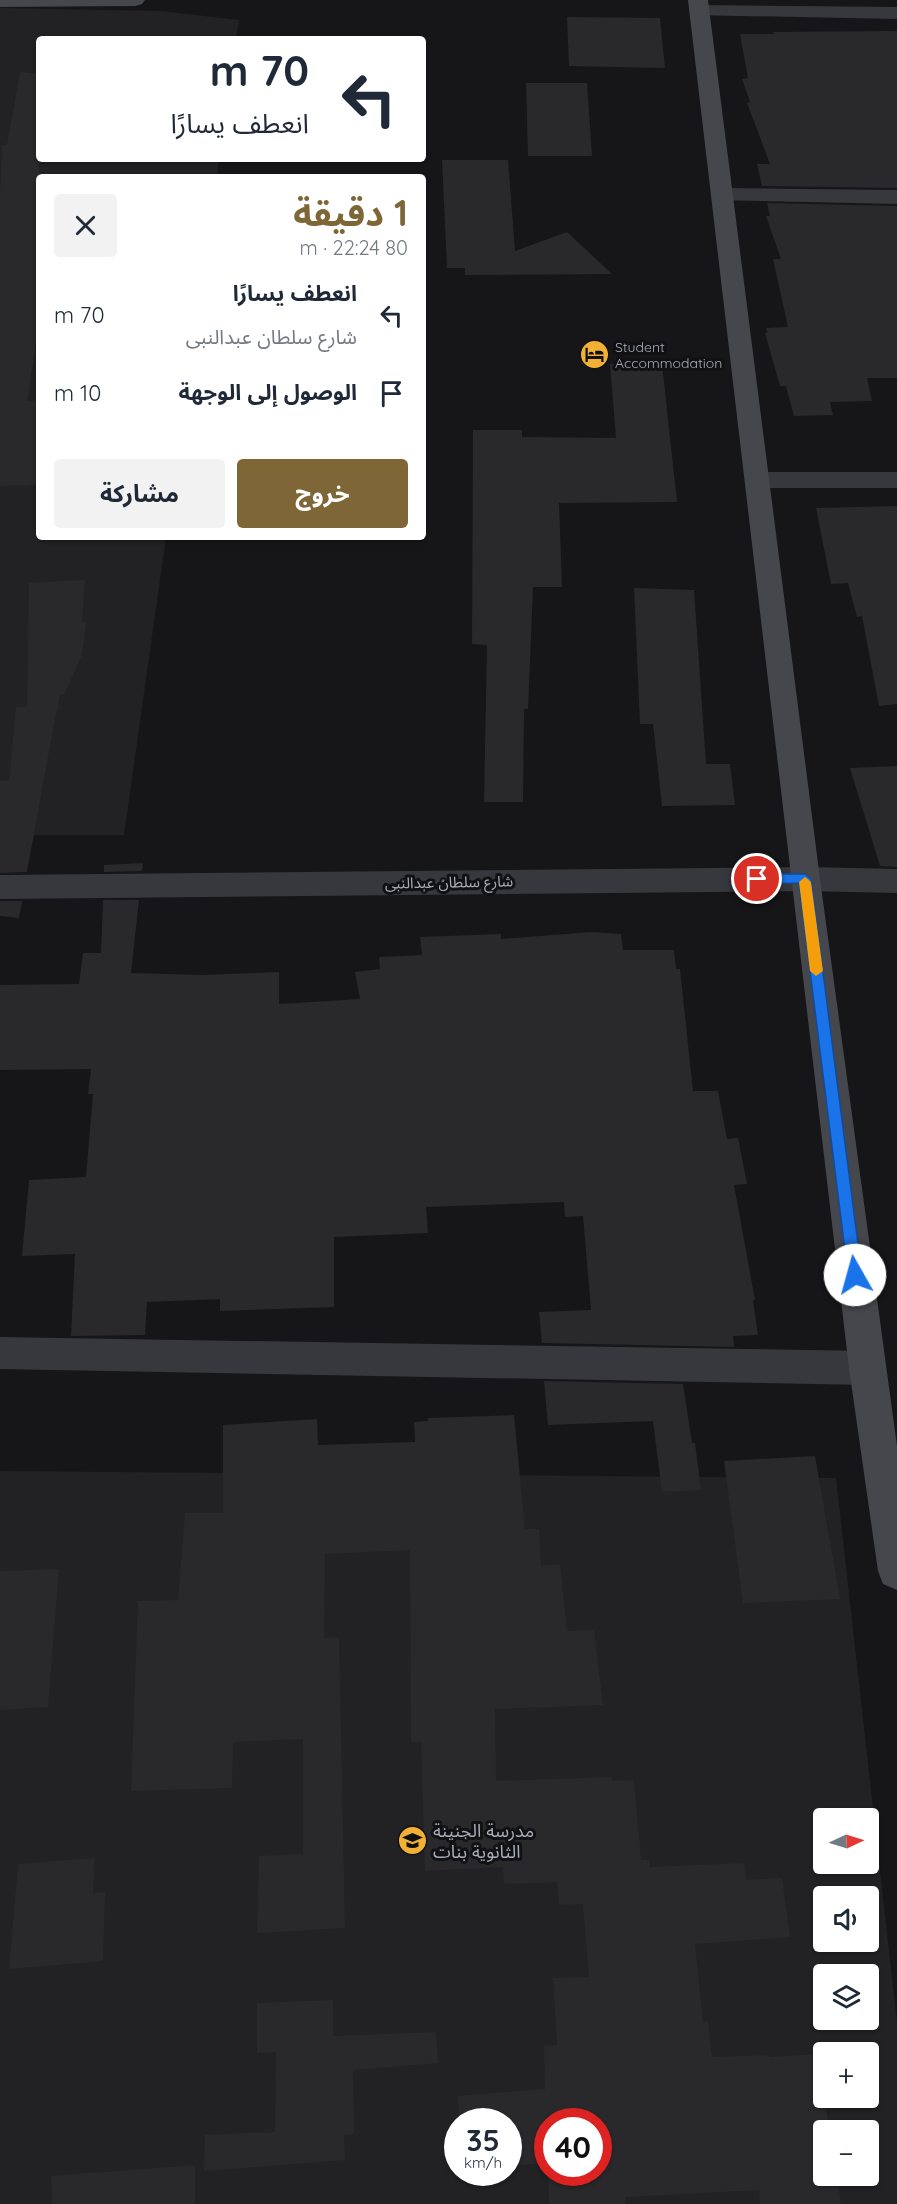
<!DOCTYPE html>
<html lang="ar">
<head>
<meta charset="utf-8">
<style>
  :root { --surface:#fff; --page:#f2f2f3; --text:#1f2937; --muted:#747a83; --accent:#7e6636 }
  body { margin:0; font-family:Quicksand,"Noto Sans Arabic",sans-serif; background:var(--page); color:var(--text); direction:rtl; height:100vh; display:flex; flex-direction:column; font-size:22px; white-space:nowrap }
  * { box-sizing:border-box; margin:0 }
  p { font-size:20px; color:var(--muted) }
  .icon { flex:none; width:33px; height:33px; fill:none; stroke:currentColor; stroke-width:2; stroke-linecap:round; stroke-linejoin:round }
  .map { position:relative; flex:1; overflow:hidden; direction:ltr }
  .drawer { position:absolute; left:36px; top:174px; width:390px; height:366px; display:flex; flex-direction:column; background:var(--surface); border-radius:6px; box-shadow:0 2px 4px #0004; direction:rtl }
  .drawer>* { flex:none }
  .top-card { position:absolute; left:36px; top:36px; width:390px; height:126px; border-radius:6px; box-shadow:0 2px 4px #0004; direction:rtl; background:#fff; color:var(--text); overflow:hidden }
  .needle { width:39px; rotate:86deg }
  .tools { position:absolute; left:813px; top:1808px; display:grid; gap:12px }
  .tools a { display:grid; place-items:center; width:66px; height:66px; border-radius:6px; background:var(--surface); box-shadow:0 2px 4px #0004; font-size:30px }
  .speed { position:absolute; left:444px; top:2108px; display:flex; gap:12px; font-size:30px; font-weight:700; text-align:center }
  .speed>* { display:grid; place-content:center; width:78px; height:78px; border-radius:50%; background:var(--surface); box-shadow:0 2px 4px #0004; line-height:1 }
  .speed small { font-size:15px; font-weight:400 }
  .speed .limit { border:9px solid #d22; background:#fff; color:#111 }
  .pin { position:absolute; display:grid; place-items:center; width:51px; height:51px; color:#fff; margin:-26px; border:3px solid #fff; border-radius:50%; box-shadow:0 2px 6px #0007 }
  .me { position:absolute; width:66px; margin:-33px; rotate:353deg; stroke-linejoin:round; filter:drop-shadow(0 0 4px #0008) }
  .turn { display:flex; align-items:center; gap:21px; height:126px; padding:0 18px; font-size:27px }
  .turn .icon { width:78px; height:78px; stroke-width:2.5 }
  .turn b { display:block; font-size:42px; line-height:51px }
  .round { display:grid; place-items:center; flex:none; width:63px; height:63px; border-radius:6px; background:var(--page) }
  .summary { display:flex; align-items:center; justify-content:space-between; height:102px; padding:0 18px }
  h1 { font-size:36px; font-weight:700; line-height:45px; color:var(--accent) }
  .cta { display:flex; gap:12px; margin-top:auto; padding:12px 18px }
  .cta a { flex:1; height:69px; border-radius:6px; background:var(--accent); color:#fff; font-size:24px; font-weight:700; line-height:69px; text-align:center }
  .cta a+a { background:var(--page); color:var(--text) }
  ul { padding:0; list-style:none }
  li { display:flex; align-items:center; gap:18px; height:78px; padding:0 18px }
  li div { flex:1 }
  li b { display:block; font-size:22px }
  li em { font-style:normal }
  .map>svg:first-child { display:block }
  .built { fill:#222225; fill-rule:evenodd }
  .building { fill:#29292c }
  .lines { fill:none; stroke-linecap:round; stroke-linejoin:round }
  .street { fill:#37383d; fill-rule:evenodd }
  .secondary { fill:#45474d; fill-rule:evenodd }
  .route { fill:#1a73e8; stroke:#114b97; stroke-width:1.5 }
  .slow { fill:#f59e0b }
  .labels { text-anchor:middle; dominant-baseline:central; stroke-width:6; stroke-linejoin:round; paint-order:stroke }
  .far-poi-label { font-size:14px; fill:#a8adb8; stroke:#111113; text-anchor:start }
  .street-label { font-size:15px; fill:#a8adb8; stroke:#111113 }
  .near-poi-label { font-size:18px; fill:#a8adb8; stroke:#111113; text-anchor:start }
</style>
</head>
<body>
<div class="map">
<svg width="897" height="2204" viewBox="0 0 897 2204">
  <rect width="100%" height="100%" fill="#161618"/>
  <!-- built -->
  <g class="built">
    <polygon points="0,8 161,11 239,20 236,39 39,39 39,159 219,159 217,177 39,177 39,537 166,537 124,835 0,835"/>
    <path d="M0,1471L836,1478L897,2022V2204H0ZM824,1818H868V1863H824ZM824,1896H868V1941H824ZM824,1974H868V2019H824ZM824,2052H868V2097H824ZM458,2121H508V2172H458ZM548,2121H598V2172H548ZM824,2130H868V2175H824Z"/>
  </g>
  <!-- building -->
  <g class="building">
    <polygon points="567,17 660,18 665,68 569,66"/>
    <polygon points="897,31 897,188 762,186 757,164 770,164 747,103 750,102 742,79 748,78 740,34 774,34 773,32"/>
    <polygon points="20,72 39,74 39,325 27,401 39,400 39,485 0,486 0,197 2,145 7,145"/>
    <polygon points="526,83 587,83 592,156 528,156"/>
    <polygon points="442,160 508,160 515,251 567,232 612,274 465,275 465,268 447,268"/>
    <polygon points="767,203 897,206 897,378 867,378 872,401 830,402 833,415 794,416 786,386 780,386 765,333 767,333 766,328 788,327 773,259 781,259 766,216 770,216"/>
    <polygon points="610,364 662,364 677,502 559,503 562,587 533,587 528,709 524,709 523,802 484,802 487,645 472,644 473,430 522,430 522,437 616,438"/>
    <polygon points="897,506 897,704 879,706 862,616 857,617 848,583 831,584 816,508"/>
    <polygon points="85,580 82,622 86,622 82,655 64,695 60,694 58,705 60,705 56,713 27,872 0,873 0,781 9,781 16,707 27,707 29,583"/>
    <polygon points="634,588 694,590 706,764 730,764 735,805 662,806 653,724 640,724"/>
    <polygon points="897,766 897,867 880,866 850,768"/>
    <polygon points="143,863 142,871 104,872 104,865"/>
    <polygon points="103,900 139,900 131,973 203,975 279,972 279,1004 360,999 355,972 380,969 379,957 422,955 420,937 501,934 501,939 591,932 621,934 623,950 674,950 676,969 680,969 693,1091 718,1091 727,1139 738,1138 747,1184 734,1185 755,1300 753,1300 758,1335 733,1336 734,1347 542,1343 539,1312 591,1310 583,1216 565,1217 564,1202 426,1207 428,1233 334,1237 334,1307 220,1311 220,1299 147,1302 145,1335 71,1336 75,1254 22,1256 29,1180 86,1177 93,1094 88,1094 91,1069 0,1070 0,985 79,984 83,953 101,953"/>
    <polygon points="0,901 22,901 19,918 0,916"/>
    <polygon points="544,1381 683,1384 692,1443 695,1443 701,1490 662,1492 653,1421 548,1425"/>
    <polygon points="514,1415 525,1529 539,1529 541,1566 560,1564 567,1631 594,1630 603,1705 495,1709 496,1781 611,1777 612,1781 634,1780 641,1860 649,1860 650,1867 744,1863 746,1880 782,1878 790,1937 695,1944 703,2022 708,2021 712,2057 769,2055 770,2057 815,2054 830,2130 824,2130 824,2175 837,2175 841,2204 760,2204 759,2190 625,2197 625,2204 549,2204 548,2172 598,2172 598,2121 548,2121 548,2163 508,2166 508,2121 459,2121 458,2096 545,2089 544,2046 557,2045 553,1978 589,1977 583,1904 559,1905 557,1882 504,1884 503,1867 425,1871 421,1742 411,1742 410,1550 325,1554 324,1638 339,1637 345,1928 257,1933 259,1856 303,1854 303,1739 233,1742 232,1788 131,1791 138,1601 178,1600 185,1513 223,1513 223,1425 317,1419 318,1445 415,1442 414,1422 428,1421 428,1418"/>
    <polygon points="815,1456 840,1599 743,1603 724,1461"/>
    <polygon points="59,1569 48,1707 0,1710 0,1571"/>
    <polygon points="95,1858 93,1893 105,1892 103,1961 9,1969 18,1864"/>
    <polygon points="333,2000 333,2036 436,2032 438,2063 353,2070 354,2134 344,2135 345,2160 204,2171 205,2135 275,2132 276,2052 257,2053 257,2003"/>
    <polygon points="195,2165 195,2204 52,2204 51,2176"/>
  </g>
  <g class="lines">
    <!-- street -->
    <g class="street">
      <polygon points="699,5 897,7 897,19 692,15 689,11 692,7"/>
      <polygon points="723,188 897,190 897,204 715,200 712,195 715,190"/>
      <polygon points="758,472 897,472 897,488 758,488 749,486 745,480 749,474"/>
      <polygon points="805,867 897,869 897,893 805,891 0,899 0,875"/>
      <polygon points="0,1337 867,1351 880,1356 885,1368 880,1380 867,1385 0,1369"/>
    </g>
    <!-- secondary -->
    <g class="secondary">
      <polygon points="0,0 145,0 142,4 135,6 0,7"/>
      <polygon points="688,0 708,0 820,879 897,1446 897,1590 883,1584 878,1571 849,1368"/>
    </g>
  </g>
  <!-- route -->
  <polygon class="route" points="757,874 805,874 811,879 862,1275 860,1280 855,1281 850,1280 848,1275 799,883 757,884 751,879"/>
  <!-- slow -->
  <polygon class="slow" points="805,877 811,882 823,971 816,976 810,971 799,882"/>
  <!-- icons -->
  <defs>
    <symbol id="hotel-disc" viewBox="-11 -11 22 22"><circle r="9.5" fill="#f2b134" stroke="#111113"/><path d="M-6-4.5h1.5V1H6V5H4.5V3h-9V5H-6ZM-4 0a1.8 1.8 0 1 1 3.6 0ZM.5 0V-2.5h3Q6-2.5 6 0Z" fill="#111"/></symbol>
    <symbol id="school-disc" viewBox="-11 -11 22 22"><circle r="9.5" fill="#f2b134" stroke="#111113"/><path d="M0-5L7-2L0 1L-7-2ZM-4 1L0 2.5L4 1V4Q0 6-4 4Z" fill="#111"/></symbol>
  </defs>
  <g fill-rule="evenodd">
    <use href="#hotel-disc" x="578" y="338" width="33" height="33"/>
    <use href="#school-disc" x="396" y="1824" width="33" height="33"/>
  </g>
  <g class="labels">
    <!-- far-poi labels -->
    <g class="far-poi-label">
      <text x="615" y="347">Student<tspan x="615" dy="16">Accommodation</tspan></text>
    </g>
    <!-- street labels -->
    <g class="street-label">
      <text transform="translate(449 882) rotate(-1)">شارع سلطان عبدالنبى</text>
    </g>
    <!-- near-poi labels -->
    <g class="near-poi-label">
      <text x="433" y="1830">مدرسة الجنينة<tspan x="433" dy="21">الثانوية بنات</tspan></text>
    </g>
  </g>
</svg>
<div class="tools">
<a><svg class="needle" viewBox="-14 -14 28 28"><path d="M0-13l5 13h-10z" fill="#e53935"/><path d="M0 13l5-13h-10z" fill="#747a83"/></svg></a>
<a><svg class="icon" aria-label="sound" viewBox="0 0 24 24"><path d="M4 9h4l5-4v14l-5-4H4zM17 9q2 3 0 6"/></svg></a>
<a><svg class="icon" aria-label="layers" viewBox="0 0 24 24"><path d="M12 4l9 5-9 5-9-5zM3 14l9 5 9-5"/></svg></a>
<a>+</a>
<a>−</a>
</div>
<div class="speed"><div>35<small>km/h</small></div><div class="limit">40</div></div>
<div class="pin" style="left:757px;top:879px;background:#d93025"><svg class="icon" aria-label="arrive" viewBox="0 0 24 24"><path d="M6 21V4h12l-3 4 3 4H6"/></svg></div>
<svg class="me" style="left:855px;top:1275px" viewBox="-20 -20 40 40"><circle r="19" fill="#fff"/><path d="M0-13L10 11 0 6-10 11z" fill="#1a73e8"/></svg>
<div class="top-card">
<div class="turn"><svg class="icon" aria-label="left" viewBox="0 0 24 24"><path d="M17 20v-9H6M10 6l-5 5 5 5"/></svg><div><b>70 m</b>انعطف يسارًا</div></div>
</div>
<section class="drawer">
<div class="summary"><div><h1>1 دقيقة</h1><p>80 m · 22:24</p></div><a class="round"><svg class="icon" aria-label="close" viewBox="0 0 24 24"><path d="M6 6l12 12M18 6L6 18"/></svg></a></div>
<ul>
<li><svg class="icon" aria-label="left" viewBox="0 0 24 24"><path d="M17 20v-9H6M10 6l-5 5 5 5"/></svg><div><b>انعطف يسارًا</b><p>شارع سلطان عبدالنبى</p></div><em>70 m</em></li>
<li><svg class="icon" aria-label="arrive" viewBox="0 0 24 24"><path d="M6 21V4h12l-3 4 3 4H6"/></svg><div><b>الوصول إلى الوجهة</b></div><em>10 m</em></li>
</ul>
<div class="cta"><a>خروج</a><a>مشاركة</a></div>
</section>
</div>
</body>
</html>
